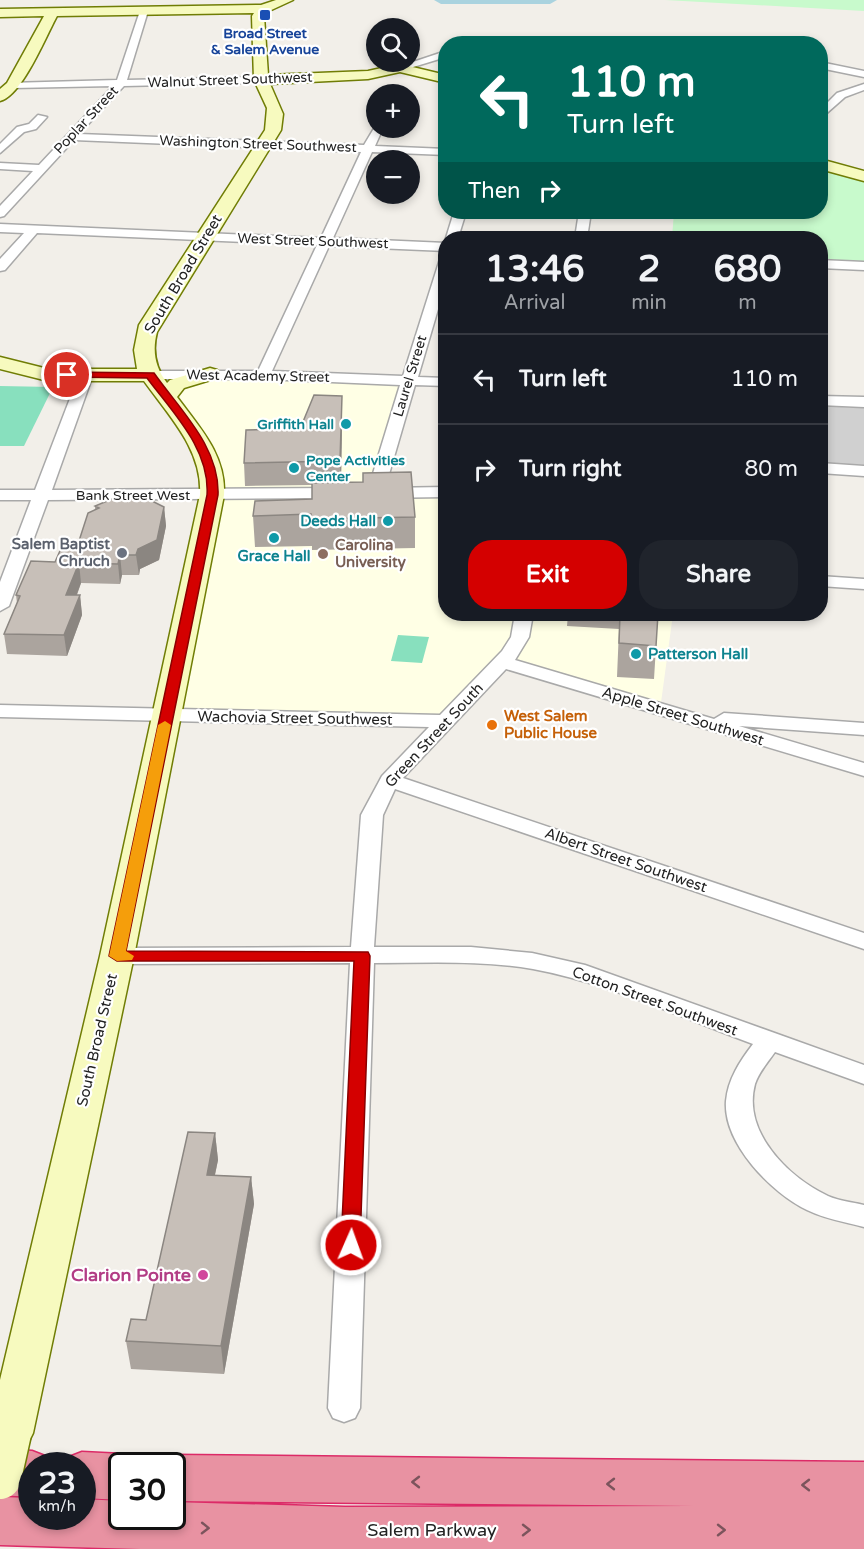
<!DOCTYPE html>
<html lang="en">
<head>
<meta charset="utf-8">
<style>
  :root { --surface:#171b24; --page:#20242c; --text:#f1f3f6; --muted:#9ea1a6; --line:#363941; --accent:#d40000 }
  body { margin:0; font-family:"Varela Round",sans-serif; background:var(--page); color:var(--text); height:100vh; display:flex; flex-direction:column; font-size:22px; white-space:nowrap }
  * { box-sizing:border-box; margin:0 }
  p { font-size:20px; color:var(--muted) }
  .icon { flex:none; width:33px; height:33px; fill:none; stroke:currentColor; stroke-width:2; stroke-linecap:round; stroke-linejoin:round }
  .map { position:relative; flex:1; overflow:hidden }
  .side { position:absolute; left:438px; top:231px; width:390px; height:390px; display:flex; flex-direction:column; background:var(--surface); border-radius:24px; box-shadow:0 3px 9px #0003 }
  .side>* { flex:none }
  .guide { position:absolute; left:438px; top:36px; width:390px; height:183px; border-radius:24px; box-shadow:0 3px 9px #0003; background:#00695c; color:#fff; overflow:hidden }
  .tools { position:absolute; left:366px; top:18px; display:grid; gap:12px }
  .tools a { display:grid; place-items:center; width:54px; height:54px; border-radius:50%; background:var(--surface); box-shadow:0 3px 9px #0003; font-size:30px }
  .speed { position:absolute; left:18px; top:1452px; display:flex; gap:12px; font-size:30px; font-weight:700; text-align:center }
  .speed>* { display:grid; place-content:center; width:78px; height:78px; border-radius:50%; background:var(--surface); box-shadow:0 3px 9px #0003; line-height:1 }
  .speed small { font-size:15px; font-weight:400 }
  .speed .limit { border:3px solid #111; border-radius:9px; background:#fff; color:#111 }
  .pin { position:absolute; display:grid; place-items:center; width:51px; height:51px; color:#fff; margin:-26px; border:3px solid #fff; border-radius:50%; box-shadow:0 2px 6px #0007 }
  .me { position:absolute; width:66px; margin:-33px; rotate:2deg; stroke-linejoin:round; filter:drop-shadow(0 0 4px #0008) }
  .turn { display:flex; align-items:center; gap:21px; height:126px; padding:0 30px; font-size:27px }
  .turn .icon { width:78px; height:78px; stroke-width:2.5 }
  .turn b { display:block; font-size:42px; line-height:51px }
  .then { display:flex; align-items:center; height:57px; padding:0 30px; background:#0003; gap:12px; font-size:22px }
  .eta { display:flex; justify-content:space-evenly; align-items:center; height:102px; text-align:center }
  .eta b { font-size:36px; font-weight:800; line-height:42px }
  .primary-button { display:flex; gap:12px; margin-top:auto; padding:12px 30px }
  .primary-button a { flex:1; height:69px; border-radius:24px; background:var(--accent); color:#fff; font-size:24px; font-weight:800; line-height:69px; text-align:center }
  .primary-button a+a { background:var(--page); color:var(--text) }
  ul { padding:0; list-style:none }
  li { display:flex; align-items:center; gap:18px; height:90px; padding:0 30px; border-top:2px solid var(--line) }
  li div { flex:1 }
  li b { display:block; font-size:22px }
  li em { font-style:normal }
  .map>svg:first-child { display:block }
  .education { fill:#ffffe5 }
  .religious { fill:#d0d0d0 }
  .park { fill:#c8facc }
  .pitch { fill:#88e0be }
  .lines { fill:none; stroke-linecap:round; stroke-linejoin:round }
  .river { fill:#aad3df; fill-rule:evenodd }
  .street-casing { stroke:#a9a9a9; stroke-width:3 }
  .secondary-casing { stroke:#707d05; stroke-width:3 }
  .highway-casing { stroke:#dc2a67; stroke-width:3 }
  .street { fill:#fff; fill-rule:evenodd }
  .secondary { fill:#f7fabf; fill-rule:evenodd }
  .highway { fill:#e892a2; fill-rule:evenodd }
  .secondary-bridge-casing { stroke:#707d05; stroke-width:45; stroke-linecap:butt }
  .secondary-bridge { stroke:#f7fabf; stroke-width:42 }
  .wall { fill:#aba49e }
  .shaded-wall { fill:#8b8681 }
  .building { fill:#c7bfb8; stroke:#8b8681; stroke-width:1.5 }
  .oneway { stroke:#7b545c }
  .route { fill:#d40000; stroke:#8a0000; stroke-width:1.5 }
  .slow { fill:#f59e0b }
  .transit-dot { fill:#1a4fb4; stroke:#fff; stroke-width:2 }
  .culture-dot { fill:#0f9aa8; stroke:#fff; stroke-width:2 }
  .worship-dot { fill:#6b7280; stroke:#fff; stroke-width:2 }
  .education-dot { fill:#8d6e63; stroke:#fff; stroke-width:2 }
  .food-dot { fill:#e8710a; stroke:#fff; stroke-width:2 }
  .hotel-dot { fill:#d1479c; stroke:#fff; stroke-width:2 }
  .labels { text-anchor:middle; dominant-baseline:central; stroke-width:4.5; stroke-linejoin:round; paint-order:stroke }
  .far-transit-label { font-size:14px; font-weight:bold; fill:#164399; stroke:#fff }
  .far-street-label { font-size:14px; fill:#222; stroke:#fff }
  .far-culture-label { font-size:14px; font-weight:bold; fill:#0d838f; stroke:#fff; text-anchor:end }
  .street-label { font-size:15px; fill:#222; stroke:#fff }
  .culture-label { font-size:15px; font-weight:bold; fill:#0d838f; stroke:#fff; text-anchor:end }
  .worship-label { font-size:15px; font-weight:bold; fill:#5b616d; stroke:#fff; text-anchor:end }
  .education-label { font-size:15px; font-weight:bold; fill:#785e54; stroke:#fff; text-anchor:start }
  .food-label { font-size:15px; font-weight:bold; fill:#c56008; stroke:#fff; text-anchor:start }
  .near-hotel-label { font-size:18px; font-weight:bold; fill:#b23c85; stroke:#fff; text-anchor:end }
  .near-street-label { font-size:18px; fill:#222; stroke:#fff }
</style>
</head>
<body>
<div class="map">
<svg width="864" height="1549" viewBox="0 0 864 1549">
  <rect width="100%" height="100%" fill="#f2efe9"/>
  <!-- education -->
  <polygon class="education" points="150,375 408,380 375,492 445,492 446,614 673,614 660,710 503,662 446,721 167,716 212,495 224,477 217,457"/>
  <!-- religious -->
  <polygon class="religious" points="820,406 864,408 864,465 821,463"/>
  <!-- park -->
  <g class="park">
    <polygon points="665,0 864,0 864,11"/>
    <polygon points="821,169 839,172 864,181 864,261 821,260 820,238 672,238 674,212 820,212"/>
  </g>
  <!-- pitch -->
  <g class="pitch">
    <polygon points="0,386 53,387 24,446 0,446"/>
    <polygon points="398,635 429,637 422,663 391,661"/>
  </g>
  <g class="lines">
    <!-- river -->
    <polygon class="river" points="434,0 557,0 550,4 441,4"/>
    <defs>
      <g id="street">
        <polygon points="144,8 148,11 127,80 261,77 266,80 261,83 124,86 79,134 364,145 376,125 376,128 383,128 375,146 446,149 446,155 372,152 333,238 446,243 446,251 329,246 272,371 403,376 440,259 446,255 446,282 418,377 446,378 446,386 415,385 385,488 446,487 446,497 375,498 367,493 400,385 263,379 150,379 143,375 150,371 258,371 317,245 37,233 5,270 0,271 0,259 24,233 0,232 0,224 321,238 361,152 74,140 4,216 0,217 0,206 33,171 0,169 0,163 39,165 113,86 13,88 9,87 9,83 117,80 140,11"/>
        <polygon points="701,38 714,42 715,44 698,43 696,41"/>
        <polygon points="446,51 446,57 400,71 395,68"/>
        <polygon points="820,62 864,71 864,77 820,68"/>
        <polygon points="864,84 864,90 845,97 820,119 820,110 837,93"/>
        <polygon points="38,115 47,117 36,129 24,132 0,153 0,144 17,127 29,124"/>
        <polygon points="454,212 466,212 458,238 446,238"/>
        <polygon points="579,212 591,212 587,238 575,238"/>
        <polygon points="820,260 864,262 864,270 820,268"/>
        <polygon points="86,371 93,375 52,490 338,488 346,493 338,498 48,500 9,606 0,611 0,582 31,500 0,500 0,490 35,490 79,375"/>
        <polygon points="820,396 864,397 864,407 820,405"/>
        <polygon points="820,463 864,466 864,476 820,473"/>
        <polygon points="820,576 864,579 864,589 820,586"/>
        <path d="M515,614H533L529,637L515,660L714,719L724,713L864,723V735L739,726L864,763V776L506,669L403,778L864,933V949L395,789L383,815L374,947H471L532,953L585,965L864,1065V1084L775,1052C768,1062 759,1072 755,1084C742,1132 788,1177 828,1196C839,1201 852,1202 864,1205V1227C845,1222 825,1219 807,1210C772,1193 723,1144 726,1101C728,1079 740,1061 753,1044C682,1018 609,983 533,969C481,960 427,963 374,963L360,1408L355,1418L344,1422L333,1418L328,1408L350,963L117,964L109,962L105,956L109,950L117,948L351,947L361,815L382,776L429,727L0,717V705L440,715L502,651L511,637Z"/>
      </g>
      <g id="secondary">
        <path d="M276,0H293L267,12L264,16L268,75L368,71L400,64L446,75V83L400,72L368,79L270,84L283,114L281,130L157,332C152,351 155,367 167,383L170,380L210,368L217,370L220,374L217,378L184,388L177,397C200,428 226,455 224,495L134,956L33,1433L26,1447L10,1453L0,1449V1380L100,956L200,495C203,450 169,416 144,381H48L0,369V357L48,369H137L134,350L139,325L265,130L267,108L254,80L252,16L254,13L57,16C46,36 22,96 0,101V89L7,83L44,16L0,17V9L261,5Z"/>
        <polygon points="820,159 864,171 864,181 820,169"/>
      </g>
      <g id="highway">
        <polygon points="0,1449 32,1451 50,1458 53,1466 32,1466 32,1497 0,1495"/>
        <polygon points="82,1452 122,1454 140,1461 142,1466 122,1466 122,1500 82,1498 82,1466 61,1466 64,1459"/>
        <polygon points="172,1455 864,1462 864,1549 140,1549 0,1545 0,1497 32,1498 32,1516 82,1516 82,1499 122,1501 122,1516 172,1516 172,1502 345,1507 693,1506 172,1501 172,1466 152,1466 154,1462"/>
      </g>
    </defs>
    <!-- street casing -->
    <use href="#street" class="street-casing"/>
    <!-- secondary casing -->
    <use href="#secondary" class="secondary-casing"/>
    <!-- highway casing -->
    <use href="#highway" class="highway-casing"/>
    <!-- street -->
    <use href="#street" class="street"/>
    <!-- secondary -->
    <use href="#secondary" class="secondary"/>
    <!-- highway -->
    <use href="#highway" class="highway"/>
    <defs>
      <polyline id="secondary-bridge" points="0,1478 10,1433"/>
    </defs>
    <!-- secondary-bridge casing -->
    <use href="#secondary-bridge" class="secondary-bridge-casing"/>
    <!-- secondary-bridge -->
    <use href="#secondary-bridge" class="secondary-bridge"/>
  </g>
  <!-- wall -->
  <g class="wall">
    <polygon points="342,418 341,482 415,517 415,548 312,550 312,546 255,547 253,516 312,499 312,485 245,486 244,463"/>
    <polygon points="95,506 164,507 166,526 159,560 140,569 139,575 122,575 120,584 81,583 77,595 80,595 82,615 67,656 7,654 4,634 17,603 16,595 78,544 95,509"/>
    <polygon points="568,614 658,614 654,679 617,677 619,629 567,626"/>
    <polygon points="215,1133 218,1160 215,1175 251,1177 254,1204 224,1374 131,1369 126,1341 146,1320"/>
  </g>
  <!-- shaded-wall -->
  <g class="shaded-wall">
    <polygon points="342,396 342,418 341,484 340,461"/>
    <polygon points="164,507 166,526 159,560 140,569 139,575 136,555 138,549"/>
    <polygon points="120,555 122,575 120,584 118,564"/>
    <polygon points="79,563 81,583 69,615 66,595"/>
    <polygon points="80,595 82,615 67,656 64,635"/>
    <polygon points="215,1133 218,1160 209,1202 207,1175"/>
    <polygon points="251,1177 254,1204 224,1374 221,1346"/>
  </g>
  <!-- building -->
  <g class="building">
    <polygon points="314,395 342,396 340,461 244,463 246,430 300,429"/>
    <polygon points="411,472 415,517 311,519 311,514 253,516 255,501 312,499 312,483 363,482 363,473"/>
    <polygon points="112,499 148,499 164,507 157,540 138,549 136,555 120,555 118,564 79,563 66,595 80,595 64,635 4,634 20,596 16,595 31,561 55,562 63,544 78,544 88,513 99,508 95,506"/>
    <polygon points="620,614 658,614 656,646 619,643"/>
    <polygon points="188,1132 215,1133 207,1175 251,1177 221,1346 126,1341 131,1319 146,1320"/>
  </g>
  <!-- one-way arrows -->
  <defs><path id="oneway-chevron" d="M-2-3.5L2.5 0L-2 3.5" fill="none" stroke-width="1.6" stroke-linecap="round" stroke-linejoin="round" transform="scale(1.5)"/></defs>
  <g class="oneway">
    <use href="#oneway-chevron" transform="translate(416 1482) rotate(-180)"/>
    <use href="#oneway-chevron" transform="translate(611 1484) rotate(-180)"/>
    <use href="#oneway-chevron" transform="translate(806 1485) rotate(-180)"/>
    <use href="#oneway-chevron" transform="translate(205 1528) rotate(1)"/>
    <use href="#oneway-chevron" transform="translate(526 1530)"/>
    <use href="#oneway-chevron" transform="translate(721 1530)"/>
  </g>
  <!-- route -->
  <path class="route" d="M67,372L154,373C180,410 220,447 218,495L126,951L368,952L370,956L360,1245L357,1251L351,1253L344,1251L341,1245L354,961H117L109,956L207,495C210,449 173,413 147,378L64,377V373Z"/>
  <!-- slow -->
  <polygon class="slow" points="165,721 171,725 126,951 134,956 132,960 117,961 109,956 158,725"/>
  <!-- markers -->
  <rect class="transit-dot" x="259" y="9" width="12" height="12" rx="3"/>
  <g class="culture-dot">
    <circle cx="346" cy="424" r="6"/>
    <circle cx="294" cy="468" r="6"/>
    <circle cx="388" cy="521" r="6"/>
    <circle cx="274" cy="538" r="6"/>
    <circle cx="636" cy="654" r="6"/>
  </g>
  <circle class="worship-dot" cx="122" cy="553" r="6"/>
  <circle class="education-dot" cx="323" cy="554" r="6"/>
  <circle class="food-dot" cx="492" cy="725" r="6"/>
  <circle class="hotel-dot" cx="203" cy="1275" r="6"/>
  <g class="labels">
    <!-- far-transit labels -->
    <g class="far-transit-label">
      <text x="265" y="33">Broad Street<tspan x="265" dy="16">&amp; Salem Avenue</tspan></text>
    </g>
    <!-- far-street labels -->
    <g class="far-street-label">
      <text transform="translate(230 80) rotate(-2)">Walnut Street Southwest</text>
      <text transform="translate(86 120) rotate(-47)">Poplar Street</text>
      <text transform="translate(258 144) rotate(2)">Washington Street Southwest</text>
      <text transform="translate(313 241) rotate(2)">West Street Southwest</text>
      <text transform="translate(258 376) rotate(1)">West Academy Street</text>
      <text transform="translate(410 376) rotate(-73)">Laurel Street</text>
      <text x="133" y="495">Bank Street West</text>
    </g>
    <!-- far-culture labels -->
    <g class="far-culture-label">
      <text x="334" y="424">Griffith Hall</text>
      <text x="306" y="460" text-anchor="start">Pope Activities<tspan x="306" dy="16">Center</tspan></text>
    </g>
    <!-- street labels -->
    <g class="street-label">
      <text transform="translate(183 274) rotate(-59)">South Broad Street</text>
      <text transform="translate(683 716) rotate(17)">Apple Street Southwest</text>
      <text transform="translate(295 718) rotate(1)">Wachovia Street Southwest</text>
      <text transform="translate(434 735) rotate(-47)">Green Street South</text>
      <text transform="translate(626 860) rotate(19)">Albert Street Southwest</text>
      <text transform="translate(655 1001) rotate(20)">Cotton Street Southwest</text>
      <text transform="translate(97 1040) rotate(-77)">South Broad Street</text>
    </g>
    <!-- culture labels -->
    <g class="culture-label">
      <text x="376" y="521">Deeds Hall</text>
      <text x="274" y="556" text-anchor="middle">Grace Hall</text>
      <text x="648" y="654" text-anchor="start">Patterson Hall</text>
    </g>
    <!-- worship labels -->
    <g class="worship-label">
      <text x="110" y="544">Salem Baptist<tspan x="110" dy="17">Chruch</tspan></text>
    </g>
    <!-- education labels -->
    <g class="education-label">
      <text x="335" y="545">Carolina<tspan x="335" dy="17">University</tspan></text>
    </g>
    <!-- food labels -->
    <g class="food-label">
      <text x="504" y="716">West Salem<tspan x="504" dy="17">Public House</tspan></text>
    </g>
    <!-- near-hotel labels -->
    <g class="near-hotel-label">
      <text x="191" y="1275">Clarion Pointe</text>
    </g>
    <!-- near-street labels -->
    <g class="near-street-label">
      <text x="432" y="1530">Salem Parkway</text>
    </g>
  </g>
</svg>
<div class="tools">
<a><svg class="icon" aria-label="search" viewBox="0 0 24 24"><circle cx="10" cy="10" r="6"/><path d="M15 15l6 6"/></svg></a>
<a>+</a>
<a>−</a>
</div>
<div class="speed"><div>23<small>km/h</small></div><div class="limit">30</div></div>
<div class="pin" style="left:67px;top:375px;background:#d93025"><svg class="icon" aria-label="arrive" viewBox="0 0 24 24"><path d="M6 21V4h12l-3 4 3 4H6"/></svg></div>
<svg class="me" style="left:351px;top:1245px" viewBox="-20 -20 40 40"><circle r="17" fill="#d40000" stroke="#fff" stroke-width="3"/><path d="M0-11L8 9 0 5-8 9z" fill="#fff"/></svg>
<div class="guide">
<div class="turn"><svg class="icon" aria-label="left" viewBox="0 0 24 24"><path d="M17 20v-9H6M10 6l-5 5 5 5"/></svg><div><b>110 m</b>Turn left</div></div>
<div class="then">Then<svg class="icon" aria-label="right" viewBox="0 0 24 24"><path d="M7 20v-9h11M14 6l5 5-5 5"/></svg></div>
</div>
<section class="side">
<div class="eta">
<div><b>13:46</b><p>Arrival</p></div>
<div><b>2</b><p>min</p></div>
<div><b>680</b><p>m</p></div>
</div>
<ul>
<li><svg class="icon" aria-label="left" viewBox="0 0 24 24"><path d="M17 20v-9H6M10 6l-5 5 5 5"/></svg><div><b>Turn left</b></div><em>110 m</em></li>
<li><svg class="icon" aria-label="right" viewBox="0 0 24 24"><path d="M7 20v-9h11M14 6l5 5-5 5"/></svg><div><b>Turn right</b></div><em>80 m</em></li>
</ul>
<div class="primary-button"><a>Exit</a><a>Share</a></div>
</section>
</div>
</body>
</html>
